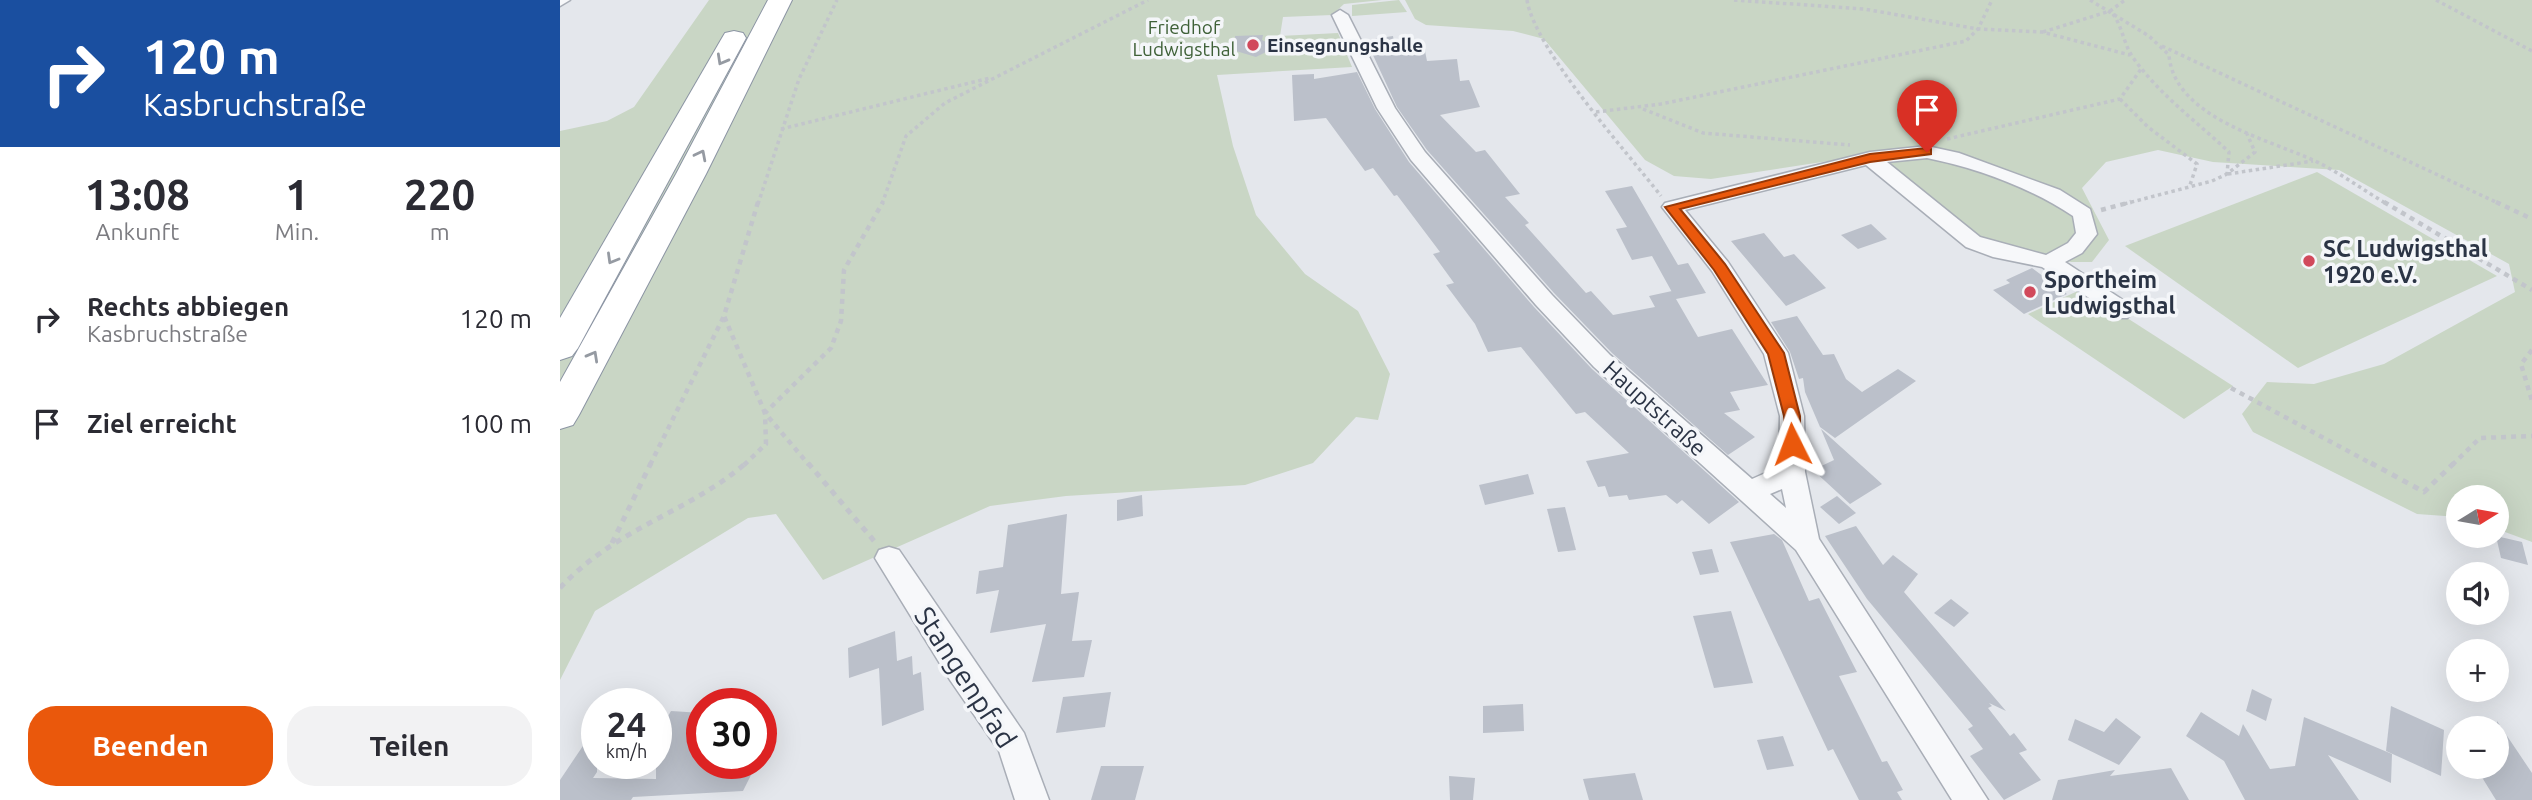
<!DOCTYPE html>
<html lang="de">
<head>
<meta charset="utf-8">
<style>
  :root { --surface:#fff; --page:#f2f2f3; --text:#2b2b33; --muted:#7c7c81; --accent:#ea580c }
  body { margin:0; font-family:Ubuntu,sans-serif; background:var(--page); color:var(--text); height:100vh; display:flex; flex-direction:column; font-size:26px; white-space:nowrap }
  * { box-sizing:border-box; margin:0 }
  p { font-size:23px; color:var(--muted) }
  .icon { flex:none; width:38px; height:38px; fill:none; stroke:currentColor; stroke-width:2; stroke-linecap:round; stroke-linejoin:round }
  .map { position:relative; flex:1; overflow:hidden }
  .panel { display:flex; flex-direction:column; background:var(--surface); width:560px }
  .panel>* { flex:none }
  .hud { background:#1a4fa0; color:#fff; overflow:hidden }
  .needle { width:46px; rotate:79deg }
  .buttons { position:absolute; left:1886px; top:485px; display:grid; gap:14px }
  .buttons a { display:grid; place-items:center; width:63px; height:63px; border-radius:50%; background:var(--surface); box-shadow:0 7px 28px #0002; font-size:35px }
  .speed { position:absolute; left:21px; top:688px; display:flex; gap:14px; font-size:35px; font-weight:700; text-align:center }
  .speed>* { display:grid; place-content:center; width:91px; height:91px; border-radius:50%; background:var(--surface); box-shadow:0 7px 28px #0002; line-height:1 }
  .speed small { font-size:18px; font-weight:400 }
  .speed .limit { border:10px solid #d22; background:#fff; color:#111 }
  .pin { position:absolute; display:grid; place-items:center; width:60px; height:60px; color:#fff; margin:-72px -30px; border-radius:50% 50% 50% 0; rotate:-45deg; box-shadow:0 0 7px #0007 }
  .pin .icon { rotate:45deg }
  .me { position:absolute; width:77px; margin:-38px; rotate:357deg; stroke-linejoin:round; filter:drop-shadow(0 0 5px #0008) }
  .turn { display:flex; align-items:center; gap:24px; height:147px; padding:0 28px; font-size:32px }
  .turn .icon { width:91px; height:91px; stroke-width:2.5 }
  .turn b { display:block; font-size:49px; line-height:60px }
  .eta { display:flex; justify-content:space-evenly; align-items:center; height:119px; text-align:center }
  .eta b { font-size:42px; font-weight:700; line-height:49px }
  .cta { display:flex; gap:14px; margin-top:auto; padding:14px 28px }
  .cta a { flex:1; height:80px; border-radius:28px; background:var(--accent); color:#fff; font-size:28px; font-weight:700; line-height:80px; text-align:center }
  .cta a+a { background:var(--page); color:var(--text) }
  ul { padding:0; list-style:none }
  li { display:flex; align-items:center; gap:21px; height:105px; padding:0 28px }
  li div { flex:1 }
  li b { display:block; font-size:26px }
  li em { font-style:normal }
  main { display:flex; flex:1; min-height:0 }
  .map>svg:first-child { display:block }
  .green { fill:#c9d6c5 }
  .building { fill:#bbc0ca }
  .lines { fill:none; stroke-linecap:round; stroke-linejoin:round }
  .minor-casing { stroke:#a9aeb7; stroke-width:3 }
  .highway-casing { stroke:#8b94a3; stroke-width:2 }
  .path-far2 { stroke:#c2c5cb; stroke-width:3.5; stroke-dasharray:3.5 3.5; stroke-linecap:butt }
  .path-far1 { stroke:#c2c5cb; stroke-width:4.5; stroke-dasharray:5 5; stroke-linecap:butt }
  .path { stroke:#c2c5cb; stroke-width:5; stroke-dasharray:6 6; stroke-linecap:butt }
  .minor { fill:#f7f8fa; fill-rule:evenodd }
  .highway { fill:#fff; fill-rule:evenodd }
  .oneway { stroke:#959aa2 }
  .route { fill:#ea580c; stroke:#983908; stroke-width:2 }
  .poi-dot { fill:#d1495b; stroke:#f4f6f9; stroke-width:2.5 }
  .labels { text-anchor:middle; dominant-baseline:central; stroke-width:7; stroke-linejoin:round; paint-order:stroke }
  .far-park-label { font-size:19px; fill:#3f6138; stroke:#f4f6f9 }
  .far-poi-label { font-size:19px; font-weight:bold; fill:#2b3445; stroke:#f4f6f9; text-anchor:start }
  .poi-label { font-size:23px; font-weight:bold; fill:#2b3445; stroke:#f4f6f9; text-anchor:start }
  .street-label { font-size:23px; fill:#2b3445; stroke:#f4f6f9 }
  .near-street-label { font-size:28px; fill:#2b3445; stroke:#f4f6f9 }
</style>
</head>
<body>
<main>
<section class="panel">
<div class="hud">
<div class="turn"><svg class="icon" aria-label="right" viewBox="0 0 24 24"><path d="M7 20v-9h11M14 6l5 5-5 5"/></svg><div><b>120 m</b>Kasbruchstraße</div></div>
</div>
<div class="eta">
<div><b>13:08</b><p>Ankunft</p></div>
<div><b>1</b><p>Min.</p></div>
<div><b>220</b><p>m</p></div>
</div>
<ul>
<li><svg class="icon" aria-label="right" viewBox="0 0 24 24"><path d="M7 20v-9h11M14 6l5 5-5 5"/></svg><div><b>Rechts abbiegen</b><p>Kasbruchstraße</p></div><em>120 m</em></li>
<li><svg class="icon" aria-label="arrive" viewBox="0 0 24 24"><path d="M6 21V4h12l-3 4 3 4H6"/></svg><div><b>Ziel erreicht</b></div><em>100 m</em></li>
</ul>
<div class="cta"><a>Beenden</a><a>Teilen</a></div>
</section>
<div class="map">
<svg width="1972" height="800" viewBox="0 0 1972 800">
  <rect width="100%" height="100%" fill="#e4e7ec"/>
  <!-- green -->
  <g class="green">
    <polygon points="149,0 822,0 784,4 772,15 723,17 720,36 778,33 792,67 657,75 673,146 696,215 745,274 798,311 830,374 818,420 796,417 753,463 685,485 506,496 430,506 263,580 216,514 188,518 35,611 0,680 0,131 47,121 74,107"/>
    <polygon points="839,0 847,12 792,16 792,5"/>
    <polygon points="845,0 1972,0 1972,542 1937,529 1937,497 1899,497 1899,517 1857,514 1693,432 1682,414 1707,382 1754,384 1824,364 1955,292 1949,264 1779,170 1653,162 1598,150 1546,162 1522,188 1549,240 1532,262 1511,262 1417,237 1328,168 1288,158 1151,179 1114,176 1085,160 984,39 953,31 866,25 855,19"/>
    <polygon points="1757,172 1937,276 1738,368 1565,246"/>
    <polygon points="1522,289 1673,386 1624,419 1468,314"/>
  </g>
  <!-- building -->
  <g class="building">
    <polygon points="703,35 702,40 716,47 696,57 676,51 675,36"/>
    <polygon points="833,36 835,48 864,46 867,61 897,59 900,81 909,80 920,107 880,115 916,152 925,150 960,194 945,197 969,223 965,225 1026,293 1031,291 1053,315 1095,307 1089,296 1112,291 1113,294 1092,256 1072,260 1056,229 1067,227 1045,191 1072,186 1118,265 1128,263 1146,293 1116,299 1138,337 1172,329 1208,385 1170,392 1180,410 1164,413 1195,437 1168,455 1052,353 994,293 867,150 837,107 806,40"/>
    <polygon points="797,72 815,109 849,162 974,307 1032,369 1179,502 1149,524 1122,500 1117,504 1106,495 1069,500 1067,495 1049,497 1045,486 1038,487 1026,461 1069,453 1025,412 1016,414 961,347 928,352 915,324 886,285 894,283 873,254 880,252 837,195 834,196 813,168 805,171 766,118 734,121 732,75 754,74 754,79"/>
    <polygon points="1311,224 1327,239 1298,249 1281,235"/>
    <polygon points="1204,233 1224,257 1234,254 1266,288 1226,306 1171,241"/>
    <polygon points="1472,268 1507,294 1464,314 1433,290 1450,283 1446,280"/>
    <polygon points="1237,316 1263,355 1274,354 1286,379 1302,392 1338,369 1356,381 1275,438 1260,427 1245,392 1243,378 1239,379 1230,352 1211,322"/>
    <polygon points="1261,429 1322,484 1290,504 1253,470 1274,460"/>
    <polygon points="968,474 974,494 925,505 919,485"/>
    <polygon points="582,495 583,516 557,521 557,500"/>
    <polygon points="1277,496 1296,513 1279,524 1260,507"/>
    <polygon points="1005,507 1016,550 998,552 987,509"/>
    <polygon points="507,514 501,594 519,592 512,641 532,640 524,677 472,682 486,624 430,633 439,590 416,594 419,571 443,567 448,525"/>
    <polygon points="1296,526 1323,565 1333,555 1358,574 1344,592 1446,711 1429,703 1432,706 1428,708 1450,736 1454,733 1467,750 1459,753 1481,780 1444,800 1410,756 1423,749 1408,729 1413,726 1307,599 1265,536"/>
    <polygon points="1214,534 1222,540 1249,601 1259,598 1297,672 1279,676 1322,762 1327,761 1343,790 1337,792 1342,800 1299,800 1273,749 1268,751 1170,542"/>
    <polygon points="1936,536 1962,542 1968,565 1941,558"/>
    <polygon points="1152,549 1159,572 1140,575 1132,552"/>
    <polygon points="1391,599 1409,613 1394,627 1374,613"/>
    <polygon points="1171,611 1193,683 1154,688 1133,616"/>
    <polygon points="335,631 337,661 352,656 353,675 361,672 364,710 322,726 319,668 289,678 288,648"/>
    <polygon points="1692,689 1712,699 1706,721 1686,711"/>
    <polygon points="551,692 545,727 496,733 503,697"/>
    <polygon points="963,704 964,731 923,733 923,706"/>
    <polygon points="1831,706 1884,730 1881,776 1826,751"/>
    <polygon points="111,711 142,713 142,763 197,763 183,791 73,797 71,800 0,800 0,780 37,725 37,772 33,778 96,779 96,737"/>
    <polygon points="1641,712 1679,736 1683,724 1710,769 1735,766 1744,717 1832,754 1831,783 1768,755 1799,800 1685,800 1664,761 1626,736"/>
    <polygon points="1556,718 1581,737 1559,765 1508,740 1515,719 1544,732"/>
    <polygon points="1937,721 1972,773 1972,800 1936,800 1915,766 1937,766"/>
    <polygon points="1223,736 1234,766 1207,770 1197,740"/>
    <polygon points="541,766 584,766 575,800 531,800"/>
    <polygon points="1611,768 1629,800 1492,800 1498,780 1555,770 1550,776"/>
    <polygon points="1075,773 1083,800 1029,800 1023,779"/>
    <polygon points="889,776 915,778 913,800 890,800"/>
  </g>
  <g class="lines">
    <defs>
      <g id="minor">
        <polygon points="0,0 10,0 0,6"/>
        <path d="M780,10L788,15L835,108L865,152L992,295L1050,355L1192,479L1219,467L1220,416L1204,354L1152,271L1102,207L1105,203L1310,152L1367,146L1399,153L1500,190L1530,209L1537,234L1522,253L1505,262L1572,306L1575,311L1567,318H1551L1549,311L1482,267L1433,257L1406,247L1306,165L1125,210L1168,262L1228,353L1244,416L1245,472L1259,539L1428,800H1392L1236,550L1034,367L976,305L851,160L817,108L772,15ZM1367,158C1417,168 1471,188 1513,216L1516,233L1508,243L1486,255L1420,237L1327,162ZM1222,489L1226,508L1210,494Z"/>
        <polygon points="329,547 339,550 464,733 489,800 455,800 439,751 390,680 315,558 319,550"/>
      </g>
      <g id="highway">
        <polygon points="208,0 232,0 146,174 19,415 13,425 0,429 0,382 116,174"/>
        <polygon points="174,31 183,33 186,38 18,348 12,356 0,360 0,318 162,38 165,33"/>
      </g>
    </defs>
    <!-- minor casing -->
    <use href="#minor" class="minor-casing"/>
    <!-- highway casing -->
    <use href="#highway" class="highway-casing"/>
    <!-- path-far2 -->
    <g class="path-far2">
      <path d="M967,0C975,50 1067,152 1101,196"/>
      <polyline points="1174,0 1304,9 1418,29 1482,32 1570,55"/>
      <path d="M1530,0L1589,36L1609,55C1614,117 1707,139 1753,160C1779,172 1803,190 1827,204"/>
      <polyline points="1876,0 1972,51"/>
      <path d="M1553,14C1563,28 1564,46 1574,59C1600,95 1637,122 1669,152L1667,174"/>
      <polyline points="1483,32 1550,11 1565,0"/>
      <polyline points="1602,46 1940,204"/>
      <polyline points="1560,99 1588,127 1637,164 1630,185"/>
      <polyline points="1083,109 1143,133 1290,145"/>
      <polyline points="1036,112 1101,104 1406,41 1418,29 1432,0"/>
      <polyline points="221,129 430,78"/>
      <polyline points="1387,139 1560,99 1581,69"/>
      <polyline points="1668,174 1753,161"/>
      <polyline points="198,204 239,79 277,0"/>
      <polyline points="322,204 346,136 385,103 588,0"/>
      <polyline points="1564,204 1652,181 1667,174 1695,152 1687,134"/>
    </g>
    <!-- path-far1 -->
    <g class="path-far1">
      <polyline points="198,202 164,316 205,413 249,465"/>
      <polyline points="1824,202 1972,290"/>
      <polyline points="1936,202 1972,219"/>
      <polyline points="1541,210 1571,202"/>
      <polyline points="1972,350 1961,364 1972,401"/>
      <polyline points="1671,388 1814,465"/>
      <polyline points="90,465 164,316"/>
      <polyline points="184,465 206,444 205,413 271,348 281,321 284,270 323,202"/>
      <polyline points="1892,465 1920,438 1972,436"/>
    </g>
    <!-- path -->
    <g class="path">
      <polyline points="248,463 315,542"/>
      <polyline points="1811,463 1864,492 1894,463"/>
      <polyline points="52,543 91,463"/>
      <path d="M0,588C57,527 128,513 186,463"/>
    </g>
    <!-- minor -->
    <use href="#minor" class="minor"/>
    <!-- highway -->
    <use href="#highway" class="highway"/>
  </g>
  <!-- one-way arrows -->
  <defs><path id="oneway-chevron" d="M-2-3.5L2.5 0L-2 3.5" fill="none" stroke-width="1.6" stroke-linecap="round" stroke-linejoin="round" transform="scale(1.75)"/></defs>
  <g class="oneway">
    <use href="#oneway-chevron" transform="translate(162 60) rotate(119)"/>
    <use href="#oneway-chevron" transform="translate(141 155) rotate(-63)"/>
    <use href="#oneway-chevron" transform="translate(52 259) rotate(120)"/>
    <use href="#oneway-chevron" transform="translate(33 356) rotate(-61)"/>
  </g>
  <!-- route -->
  <polygon class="route" points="1367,148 1371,149 1371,154 1310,162 1120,209 1165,264 1224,353 1240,416 1240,444 1232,451 1226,449 1224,416 1208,354 1154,270 1105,207 1310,154"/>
  <!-- markers -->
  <g class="poi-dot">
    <circle cx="693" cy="45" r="7"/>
    <circle cx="1749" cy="261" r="7"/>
    <circle cx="1470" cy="292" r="7"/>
  </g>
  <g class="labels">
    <!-- far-park labels -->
    <g class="far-park-label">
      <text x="624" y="27">Friedhof<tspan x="624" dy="22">Ludwigsthal</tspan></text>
    </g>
    <!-- far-poi labels -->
    <g class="far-poi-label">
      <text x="707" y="45">Einsegnungshalle</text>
    </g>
    <!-- poi labels -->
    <g class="poi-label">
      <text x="1763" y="248">SC Ludwigsthal<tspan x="1763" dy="26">1920 e.V.</tspan></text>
      <text x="1484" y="279">Sportheim<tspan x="1484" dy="26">Ludwigsthal</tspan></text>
    </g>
    <!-- street labels -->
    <g class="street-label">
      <text transform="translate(1095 408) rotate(42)">Hauptstraße</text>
    </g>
    <!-- near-street labels -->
    <g class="near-street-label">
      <text transform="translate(406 677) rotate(57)">Stangenpfad</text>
    </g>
  </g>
</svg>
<div class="buttons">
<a><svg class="needle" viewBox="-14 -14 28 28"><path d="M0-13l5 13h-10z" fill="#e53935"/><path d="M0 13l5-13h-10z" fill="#7c7c81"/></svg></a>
<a><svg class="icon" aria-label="sound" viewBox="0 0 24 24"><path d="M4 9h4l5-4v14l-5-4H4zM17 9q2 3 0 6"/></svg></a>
<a>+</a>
<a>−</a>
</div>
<div class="speed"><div>24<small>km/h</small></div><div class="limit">30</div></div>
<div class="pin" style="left:1367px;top:152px;background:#d93025"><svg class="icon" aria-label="arrive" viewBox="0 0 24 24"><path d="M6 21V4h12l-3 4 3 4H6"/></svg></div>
<svg class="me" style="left:1232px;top:444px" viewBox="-20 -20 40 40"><path d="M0-17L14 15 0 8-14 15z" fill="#ea580c" stroke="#fff" stroke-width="4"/></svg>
</div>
</main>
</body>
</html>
